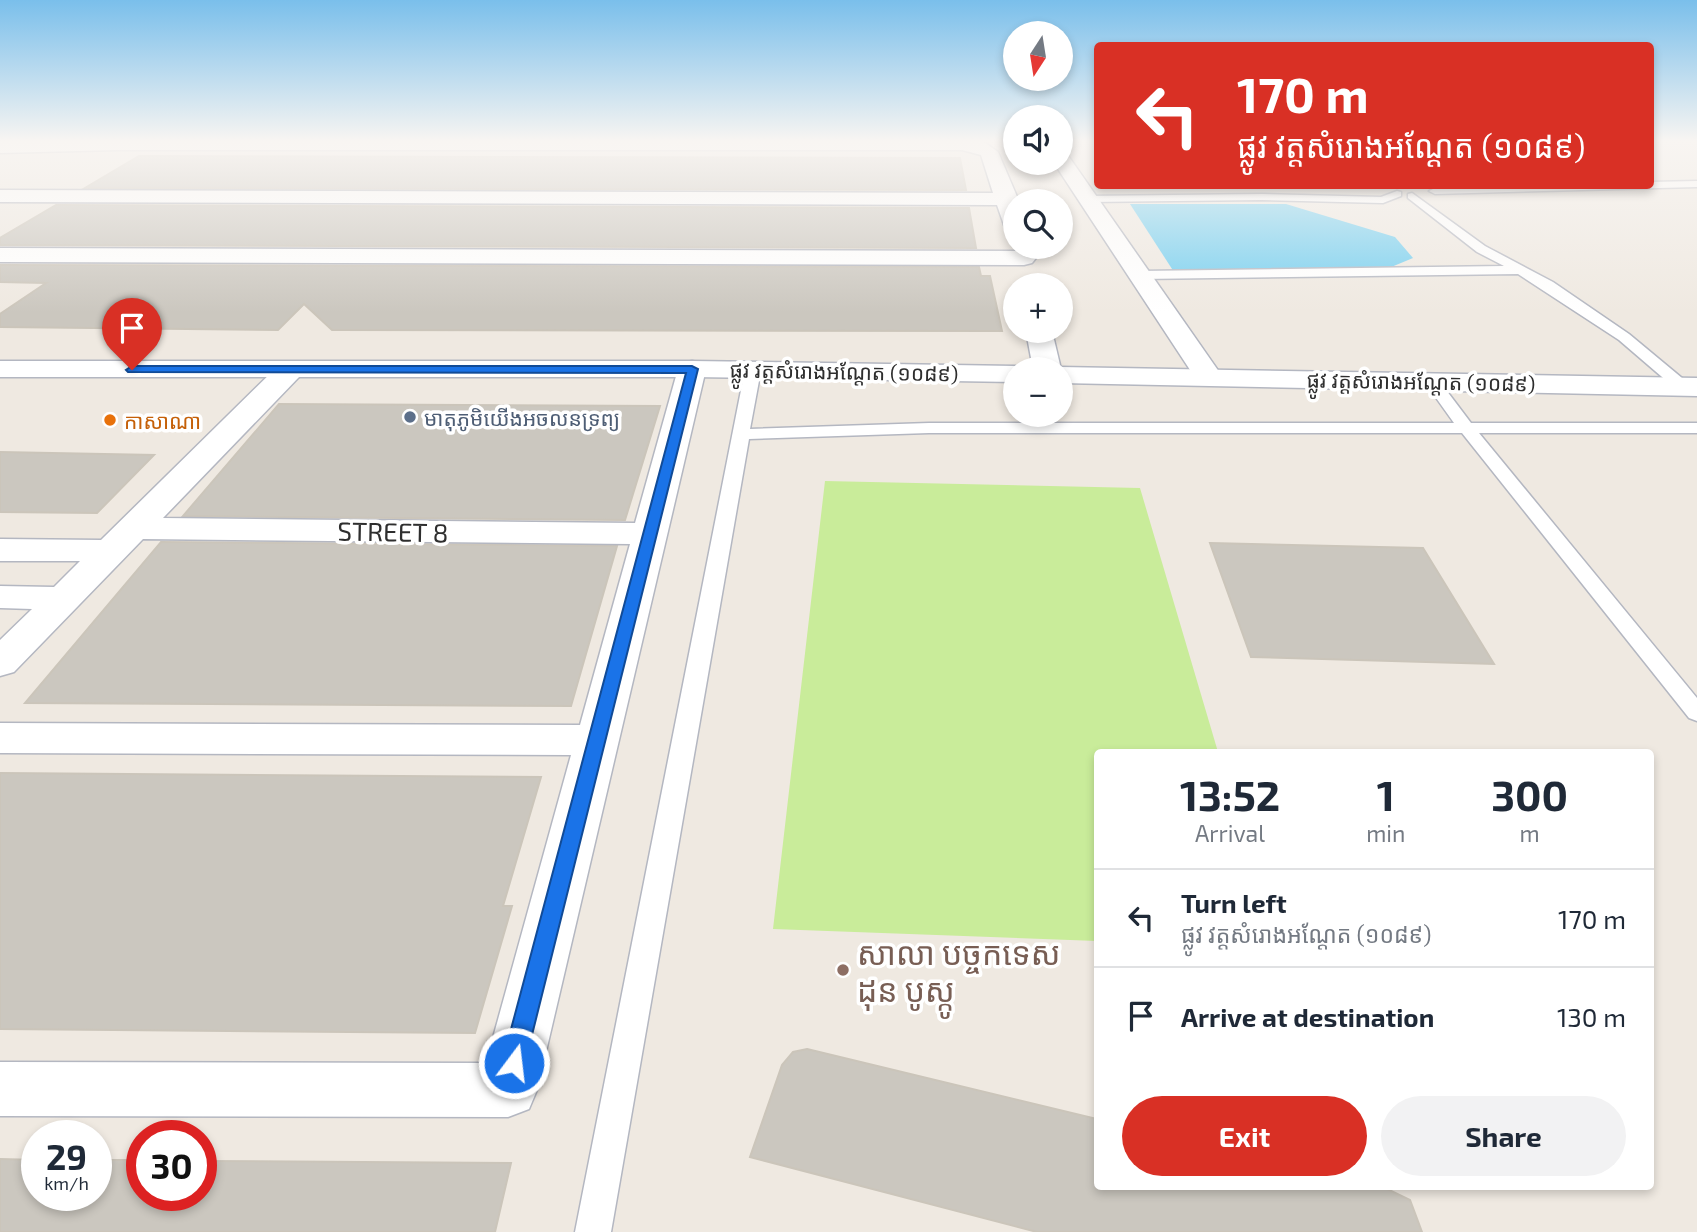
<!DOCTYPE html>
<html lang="en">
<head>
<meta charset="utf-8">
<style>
  :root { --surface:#fff; --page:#f2f2f3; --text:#1f2937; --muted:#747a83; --line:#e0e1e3; --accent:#d93025 }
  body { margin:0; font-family:"Exo 2","Noto Sans Khmer",sans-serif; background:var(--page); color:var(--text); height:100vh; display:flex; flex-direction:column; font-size:26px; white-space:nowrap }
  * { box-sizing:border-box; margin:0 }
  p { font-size:23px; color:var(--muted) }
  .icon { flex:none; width:38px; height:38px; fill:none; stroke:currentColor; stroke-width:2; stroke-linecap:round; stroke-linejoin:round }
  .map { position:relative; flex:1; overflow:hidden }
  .side { position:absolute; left:1094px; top:749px; width:560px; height:441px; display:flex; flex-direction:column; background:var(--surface); border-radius:7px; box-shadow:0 4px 10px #0003 }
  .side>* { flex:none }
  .banner { position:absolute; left:1094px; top:42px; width:560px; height:147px; border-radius:7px; box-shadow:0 4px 10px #0003; background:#d93025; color:#fff; overflow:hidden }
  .needle { width:46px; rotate:192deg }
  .tools { position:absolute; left:1003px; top:21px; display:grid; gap:14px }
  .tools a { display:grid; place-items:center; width:70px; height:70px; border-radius:50%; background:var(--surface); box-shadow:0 4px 10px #0003; font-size:35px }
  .speed { position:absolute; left:21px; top:1120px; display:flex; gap:14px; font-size:35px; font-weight:700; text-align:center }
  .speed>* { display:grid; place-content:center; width:91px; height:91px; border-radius:50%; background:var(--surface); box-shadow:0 4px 10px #0003; line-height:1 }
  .speed small { font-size:18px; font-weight:400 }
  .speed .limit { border:10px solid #d22; background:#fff; color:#111 }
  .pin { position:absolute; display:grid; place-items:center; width:60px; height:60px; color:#fff; margin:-72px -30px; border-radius:50% 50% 50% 0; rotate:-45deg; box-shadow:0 0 7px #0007 }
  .pin .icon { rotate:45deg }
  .me { position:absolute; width:77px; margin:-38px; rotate:15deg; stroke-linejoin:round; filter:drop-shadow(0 0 5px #0008) }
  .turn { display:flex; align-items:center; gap:24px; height:147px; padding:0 28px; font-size:32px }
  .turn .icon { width:91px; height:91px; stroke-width:2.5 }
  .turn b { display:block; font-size:49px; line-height:60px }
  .eta { display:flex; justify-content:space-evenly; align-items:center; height:119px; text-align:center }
  .eta b { font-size:42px; font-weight:700; line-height:49px }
  .action { display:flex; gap:14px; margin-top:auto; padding:14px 28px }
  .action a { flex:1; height:80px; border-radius:42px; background:var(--accent); color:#fff; font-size:28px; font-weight:700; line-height:80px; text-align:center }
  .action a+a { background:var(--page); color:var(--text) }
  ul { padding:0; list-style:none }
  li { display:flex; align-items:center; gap:21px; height:98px; padding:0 28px; border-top:2px solid var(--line) }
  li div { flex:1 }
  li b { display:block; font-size:26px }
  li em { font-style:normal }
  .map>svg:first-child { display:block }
  .pitch { fill:#c9ec9a }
  .water { fill:#75cff0 }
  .building { fill:#cbc7bf; stroke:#cbc5ba; stroke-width:2 }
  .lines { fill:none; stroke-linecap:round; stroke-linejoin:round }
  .service-casing { stroke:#b4b7c1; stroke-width:3 }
  .minor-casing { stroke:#b4b7c1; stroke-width:3 }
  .secondary-casing { stroke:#b4b7c1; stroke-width:3 }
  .service { fill:#fff; fill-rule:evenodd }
  .minor { fill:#fff; fill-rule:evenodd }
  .secondary { fill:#fff; fill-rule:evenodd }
  .route { fill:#1a73e8; stroke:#114b97; stroke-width:2 }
  .service-dot { fill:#5c6f8a; stroke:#fff; stroke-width:2.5 }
  .food-dot { fill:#e8710a; stroke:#fff; stroke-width:2.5 }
  .education-dot { fill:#8d6e63; stroke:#fff; stroke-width:2.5 }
  .labels { text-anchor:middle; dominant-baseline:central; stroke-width:7; stroke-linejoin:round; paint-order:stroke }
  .far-street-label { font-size:21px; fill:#2e2e2e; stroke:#fff }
  .far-service-label { font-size:21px; fill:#4e5e75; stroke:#fff; text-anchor:start }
  .far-food-label { font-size:21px; fill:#c56008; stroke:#fff; text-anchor:start }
  .street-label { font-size:26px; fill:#2e2e2e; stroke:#fff }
  .near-education-label { font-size:32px; fill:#785e54; stroke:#fff; text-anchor:start }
</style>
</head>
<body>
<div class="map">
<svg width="1697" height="1232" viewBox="0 0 1697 1232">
  <rect width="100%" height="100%" fill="#efe9e1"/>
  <!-- pitch -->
  <polygon class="pitch" points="825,481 1140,488 1218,752 1097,752 1097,941 773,929"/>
  <!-- water -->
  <polygon class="water" points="1130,204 1286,204 1395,237 1413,258 1384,270 1174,272"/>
  <!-- building -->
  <g class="building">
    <polygon points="139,156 960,158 966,190 85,188"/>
    <polygon points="56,205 969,208 976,248 0,245 0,238"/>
    <polygon points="0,265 979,267 981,276 990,276 1002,331 332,330 304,304 278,330 0,327 0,314 46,283 0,282"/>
    <polygon points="279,404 660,406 625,520 183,516"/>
    <polygon points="0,452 154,455 97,513 0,512"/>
    <polygon points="161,542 617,546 571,706 25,703"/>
    <polygon points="1210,543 1423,548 1494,664 1251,657"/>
    <polygon points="0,773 541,777 503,906 512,906 475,1033 0,1029"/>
    <polygon points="807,1049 1097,1119 1097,1186 1381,1186 1410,1200 1422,1232 1037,1232 750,1157 782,1065 793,1052"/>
    <polygon points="0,1159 37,1160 37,1195 96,1195 96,1160 142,1160 142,1195 201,1195 201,1161 511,1163 495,1232 0,1232"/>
  </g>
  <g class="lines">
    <defs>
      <g id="service">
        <polygon points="1697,181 1697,187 1435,194 1429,191 1435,188 1650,186 1650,182"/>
        <polygon points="1397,191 1401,192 1401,196 1383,203 1262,200 1088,202 1082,199 1088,196 1262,194 1381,197"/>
        <polygon points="1412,193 1485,246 1553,282 1629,334 1688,383 1688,389 1676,389 1619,340 1518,274 1140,279 1133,275 1140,271 1504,266 1477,252 1408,198 1408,194"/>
        <polygon points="753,365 761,370 750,429 929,423 1454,423 1424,381 1432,376 1437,378 1471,423 1697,423 1697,433 1479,433 1697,698 1697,721 1689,718 1462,433 929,433 749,439 611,1232 575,1232 745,370"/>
      </g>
      <g id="minor">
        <polygon points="981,140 998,152 1018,199 1015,201 1015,232 1004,225 997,205 0,202 0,190 993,193 981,155 962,150 117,150 0,153 0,141"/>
        <polygon points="1060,152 1067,154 1222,376 1218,382 1208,384 1198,382 1194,376 1054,163 1060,163"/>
        <polygon points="0,248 1024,251 1032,253 1036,258 1032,263 1024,265 0,262"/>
        <polygon points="1026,331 1052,331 1061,369 1060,370 1033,369"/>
        <polygon points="692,361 702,363 706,369 537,1090 529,1109 508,1117 0,1116 0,1062 486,1063 571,755 0,753 0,723 580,725 630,544 143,539 14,672 0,676 0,640 32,609 0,608 0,586 54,587 80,561 0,561 0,539 101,540 280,364 290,362 300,364 304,370 300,376 163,518 635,523 678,369 682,363"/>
      </g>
      <g id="secondary">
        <polygon points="0,361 692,361 1015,366 1026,369 1015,369 1015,382 692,377 0,377"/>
        <polygon points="1060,367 1697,378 1697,396 1060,383 1060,369 1050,369"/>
      </g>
    </defs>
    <!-- service casing -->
    <use href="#service" class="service-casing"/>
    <!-- minor casing -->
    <use href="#minor" class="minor-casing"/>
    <!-- secondary casing -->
    <use href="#secondary" class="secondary-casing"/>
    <!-- service -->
    <use href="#service" class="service"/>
    <!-- minor -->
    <use href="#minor" class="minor"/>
    <!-- secondary -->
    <use href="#secondary" class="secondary"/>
  </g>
  <!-- sky -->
  <linearGradient id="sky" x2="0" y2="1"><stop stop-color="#7abfeb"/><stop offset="0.45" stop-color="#f8f5f2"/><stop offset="1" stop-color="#f8f5f2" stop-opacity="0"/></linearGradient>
  <rect width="1697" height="313" fill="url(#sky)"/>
  <!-- route -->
  <polygon class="route" points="132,366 692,366 698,369 523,1071 514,1074 506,1071 502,1063 686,373 128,372 126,370"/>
  <!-- markers -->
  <circle class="service-dot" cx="410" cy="417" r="7"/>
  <circle class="food-dot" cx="110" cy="420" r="7"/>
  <circle class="education-dot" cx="843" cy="970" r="7"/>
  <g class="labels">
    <!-- far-street labels -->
    <g class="far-street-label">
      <text transform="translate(844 371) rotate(1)">ផ្លូវ វត្តសំរោងអណ្ដែត (១០៨៩)</text>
      <text transform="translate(1421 381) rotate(1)">ផ្លូវ វត្តសំរោងអណ្ដែត (១០៨៩)</text>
    </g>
    <!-- far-service labels -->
    <g class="far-service-label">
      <text x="424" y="417">មាតុភូមិយើងអចលនទ្រព្យ</text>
    </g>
    <!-- far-food labels -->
    <g class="far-food-label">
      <text x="124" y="420">កាសាណា</text>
    </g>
    <!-- street labels -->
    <g class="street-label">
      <text transform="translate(393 531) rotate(1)">STREET 8</text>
    </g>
    <!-- near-education labels -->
    <g class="near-education-label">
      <text x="857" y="952">សាលា បច្ចកទេស<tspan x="857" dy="37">ដុន បូស្កូ</tspan></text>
    </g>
  </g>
</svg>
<div class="tools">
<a><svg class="needle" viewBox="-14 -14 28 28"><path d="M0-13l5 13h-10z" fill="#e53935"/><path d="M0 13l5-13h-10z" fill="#747a83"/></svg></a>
<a><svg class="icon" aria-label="sound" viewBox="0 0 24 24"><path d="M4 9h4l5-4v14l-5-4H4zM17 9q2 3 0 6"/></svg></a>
<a><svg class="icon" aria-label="search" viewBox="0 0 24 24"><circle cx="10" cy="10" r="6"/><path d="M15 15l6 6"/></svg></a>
<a>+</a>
<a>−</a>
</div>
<div class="speed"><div>29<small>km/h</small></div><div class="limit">30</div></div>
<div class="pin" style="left:132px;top:370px;background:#d93025"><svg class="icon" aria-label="arrive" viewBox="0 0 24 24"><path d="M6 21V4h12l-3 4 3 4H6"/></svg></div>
<svg class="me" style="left:514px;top:1063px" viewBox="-20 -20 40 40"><circle r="17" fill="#1a73e8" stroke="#fff" stroke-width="3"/><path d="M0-11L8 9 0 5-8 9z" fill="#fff"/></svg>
<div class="banner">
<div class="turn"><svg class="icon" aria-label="left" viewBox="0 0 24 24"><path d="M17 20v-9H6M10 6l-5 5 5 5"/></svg><div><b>170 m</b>ផ្លូវ វត្តសំរោងអណ្ដែត (១០៨៩)</div></div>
</div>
<section class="side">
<div class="eta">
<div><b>13:52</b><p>Arrival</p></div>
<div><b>1</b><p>min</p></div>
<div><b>300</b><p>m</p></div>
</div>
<ul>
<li><svg class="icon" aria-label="left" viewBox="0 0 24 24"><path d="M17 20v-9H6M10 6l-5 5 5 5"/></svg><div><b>Turn left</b><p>ផ្លូវ វត្តសំរោងអណ្ដែត (១០៨៩)</p></div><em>170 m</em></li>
<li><svg class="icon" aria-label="arrive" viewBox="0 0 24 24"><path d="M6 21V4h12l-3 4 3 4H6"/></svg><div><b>Arrive at destination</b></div><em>130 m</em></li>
</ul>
<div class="action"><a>Exit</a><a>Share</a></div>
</section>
</div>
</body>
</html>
